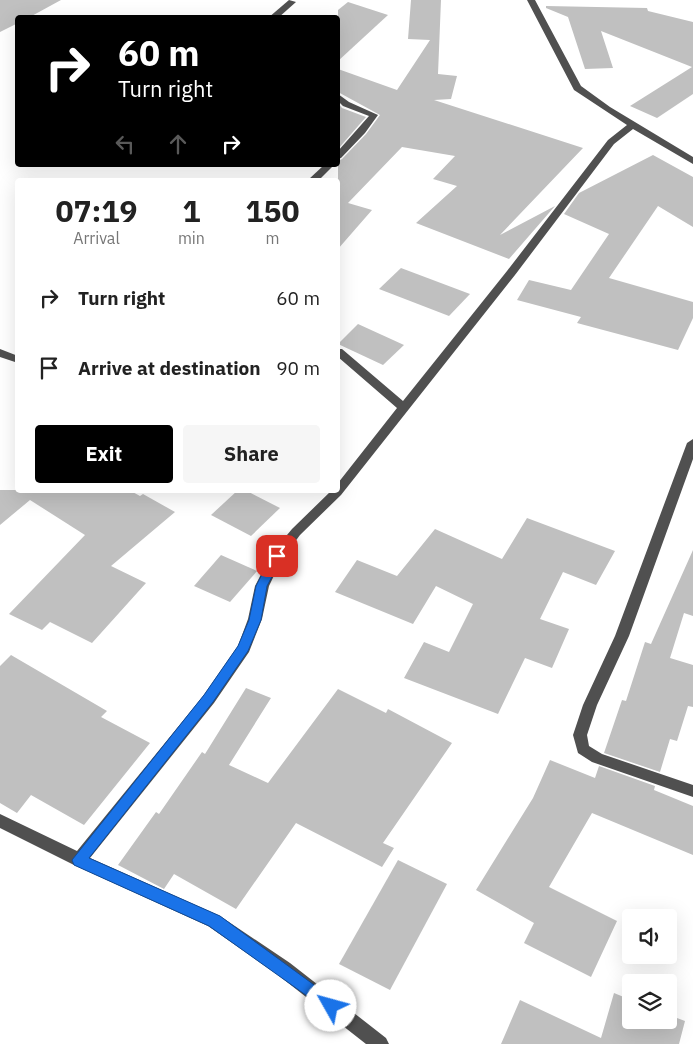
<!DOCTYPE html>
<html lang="en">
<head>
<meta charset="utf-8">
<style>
  :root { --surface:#fff; --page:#f6f6f6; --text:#222; --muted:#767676; --accent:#000 }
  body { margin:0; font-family:"IBM Plex Sans",sans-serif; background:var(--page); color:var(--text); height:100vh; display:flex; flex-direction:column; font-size:19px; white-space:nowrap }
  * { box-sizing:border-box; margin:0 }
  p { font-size:16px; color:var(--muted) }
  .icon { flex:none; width:28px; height:28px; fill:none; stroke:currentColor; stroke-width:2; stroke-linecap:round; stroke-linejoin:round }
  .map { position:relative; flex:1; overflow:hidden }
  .details { position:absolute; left:15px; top:178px; width:325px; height:315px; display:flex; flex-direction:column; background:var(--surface); border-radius:5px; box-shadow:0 5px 20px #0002 }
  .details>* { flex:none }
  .guide { position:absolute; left:15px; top:15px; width:325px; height:152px; border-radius:5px; box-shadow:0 5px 20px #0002; background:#000; color:#fff; overflow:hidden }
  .tools { position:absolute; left:622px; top:909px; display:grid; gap:10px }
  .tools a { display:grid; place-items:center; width:55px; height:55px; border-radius:5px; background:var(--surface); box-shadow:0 5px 20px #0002; font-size:25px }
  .pin { position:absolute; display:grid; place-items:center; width:42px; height:42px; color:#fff; margin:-21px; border-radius:10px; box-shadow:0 2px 8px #0006 }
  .me { position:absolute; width:55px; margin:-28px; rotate:308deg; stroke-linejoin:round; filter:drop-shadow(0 0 4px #0008) }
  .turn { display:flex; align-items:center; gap:18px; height:105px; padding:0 20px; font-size:22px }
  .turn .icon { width:65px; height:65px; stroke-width:2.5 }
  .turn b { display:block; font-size:35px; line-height:42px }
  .lanes { display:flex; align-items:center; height:48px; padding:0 20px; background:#0003; justify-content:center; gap:25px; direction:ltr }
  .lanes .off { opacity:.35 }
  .eta { display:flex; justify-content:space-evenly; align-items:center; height:85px; text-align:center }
  .eta b { font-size:30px; font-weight:800; line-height:35px }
  .cta { display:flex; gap:10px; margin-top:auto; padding:10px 20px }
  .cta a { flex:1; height:58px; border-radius:5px; background:var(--accent); color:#fff; font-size:20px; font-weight:800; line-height:58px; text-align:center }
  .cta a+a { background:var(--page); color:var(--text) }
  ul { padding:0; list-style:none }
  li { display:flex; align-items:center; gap:15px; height:70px; padding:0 20px }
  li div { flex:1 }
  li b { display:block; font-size:19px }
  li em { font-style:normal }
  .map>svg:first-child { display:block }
  .building { fill:#c0c0c0 }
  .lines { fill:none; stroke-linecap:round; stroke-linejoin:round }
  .minor { fill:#505050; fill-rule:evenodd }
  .route { fill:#1a73e8; stroke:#114b97 }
</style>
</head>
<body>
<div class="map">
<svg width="693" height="1044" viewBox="0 0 693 1044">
  <rect width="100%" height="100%" fill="#fff"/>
  <!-- building -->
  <g class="building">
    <polygon points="0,0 61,0 28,18 18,18 18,23 0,32"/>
    <polygon points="411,0 441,0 438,74 457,76 451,99 434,100 583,148 500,235 555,206 509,259 416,223 457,186 433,179 455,156 402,147 348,203 372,210 338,249 338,161 342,159 366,134 380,115 338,92 338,69 397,90 430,40 408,39"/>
    <polygon points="348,2 388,15 338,61 338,10"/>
    <polygon points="546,6 647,8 648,11 693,22 693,94 657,118 630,106 692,67 601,31 613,68 585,69 568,17 546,8"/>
    <polygon points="338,103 342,108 366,117 338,149"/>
    <polygon points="653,155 693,177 693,227 658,206 609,278 693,302 693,318 678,350 577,323 581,317 517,300 529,280 571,290 609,234 564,214 579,193"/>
    <polygon points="401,268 470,294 449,316 379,289"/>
    <polygon points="358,324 404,345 383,365 338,344"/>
    <polygon points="0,490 129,490 140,496 143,494 175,512 111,566 146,583 92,643 50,622 42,630 9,614 85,535 30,500 0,525"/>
    <polygon points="238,490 245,490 280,508 251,536 211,515"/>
    <polygon points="527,518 615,551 596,585 563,572 540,619 569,629 552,668 525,658 498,714 404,678 424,642 449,652 473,604 436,586 413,624 335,592 357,560 397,576 435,529 502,559"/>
    <polygon points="693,550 693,616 684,613 670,658 693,665 693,707 688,706 677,741 670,739 660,772 604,753 622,700 626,701 645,642 651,644"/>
    <polygon points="221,555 257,571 230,602 194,586"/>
    <polygon points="11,655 107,711 101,717 150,743 84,825 31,795 17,813 0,803 0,666"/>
    <polygon points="246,688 271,698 229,765 268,783 338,689 386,713 388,709 452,743 383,843 394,848 382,867 296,823 236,909 174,874 164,889 118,865 156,812 159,814 202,752 205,754"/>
    <polygon points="550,760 595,778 599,766 655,786 654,790 693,806 693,855 592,813 549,887 617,921 591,977 524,943 534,923 476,890 533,798"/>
    <polygon points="398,860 447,884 390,990 339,964"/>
    <polygon points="614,993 631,1000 631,1020 669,1020 669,1015 685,1021 679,1044 501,1044 520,1000 601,1038"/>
  </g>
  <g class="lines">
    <!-- minor -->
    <g class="minor">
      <polygon points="289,0 296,2 278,18 268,18"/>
      <polygon points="527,0 535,0 581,86 610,107 693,157 693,164 633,129 614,144 515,275 341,495 300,535 282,559 269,586 262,619 249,652 214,703 90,858 220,916 290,963 386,1038 389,1044 366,1044 278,975 208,926 74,865 0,828 0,814 77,851 204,695 238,646 248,619 255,586 272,553 292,529 332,490 338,490 338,483 397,408 338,357 338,349 342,349 403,401 507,271 608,140 627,125 574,90"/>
      <polygon points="338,94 349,102 378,115 365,133 341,158 338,159 338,151 369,116 343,106 338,101"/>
      <polygon points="324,165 334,165 319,180 308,180"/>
      <polygon points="0,349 18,356 18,363 0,357"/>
      <polygon points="693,439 693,459 629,636 597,705 587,735 589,746 602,754 693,785 693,797 592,762 578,753 573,735 583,705 615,636 687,443"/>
    </g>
  </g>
  <!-- route -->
  <polygon class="route" points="277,551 283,556 267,586 261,620 248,651 213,702 89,858 220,916 336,1001 339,1006 336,1011 331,1013 209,926 74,865 72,860 204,695 238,646 249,620 256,586 273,553"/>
</svg>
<div class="tools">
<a><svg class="icon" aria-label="sound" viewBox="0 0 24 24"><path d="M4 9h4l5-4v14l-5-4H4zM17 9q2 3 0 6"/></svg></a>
<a><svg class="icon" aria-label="layers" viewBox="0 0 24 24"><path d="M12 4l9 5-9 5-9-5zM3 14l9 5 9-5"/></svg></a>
</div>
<div class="pin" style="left:277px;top:556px;background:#d93025"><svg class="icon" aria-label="arrive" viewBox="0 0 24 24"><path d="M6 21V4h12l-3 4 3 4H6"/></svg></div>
<svg class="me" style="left:331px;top:1006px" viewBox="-20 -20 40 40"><circle r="19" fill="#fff"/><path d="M0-13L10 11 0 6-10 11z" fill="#1a73e8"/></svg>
<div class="guide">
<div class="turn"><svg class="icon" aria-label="right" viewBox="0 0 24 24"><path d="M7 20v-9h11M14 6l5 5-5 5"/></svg><div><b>60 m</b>Turn right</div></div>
<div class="lanes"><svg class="icon off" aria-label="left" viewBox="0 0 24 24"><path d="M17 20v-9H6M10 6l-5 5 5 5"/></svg><svg class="icon off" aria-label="ahead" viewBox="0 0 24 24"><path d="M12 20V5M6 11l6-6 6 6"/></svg><svg class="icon" aria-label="right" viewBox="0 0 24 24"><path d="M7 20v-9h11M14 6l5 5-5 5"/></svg></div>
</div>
<section class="details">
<div class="eta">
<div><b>07:19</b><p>Arrival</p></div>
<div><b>1</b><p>min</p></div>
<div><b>150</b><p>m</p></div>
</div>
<ul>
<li><svg class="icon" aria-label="right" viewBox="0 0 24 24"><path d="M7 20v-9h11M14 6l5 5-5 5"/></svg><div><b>Turn right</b></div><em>60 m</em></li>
<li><svg class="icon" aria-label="arrive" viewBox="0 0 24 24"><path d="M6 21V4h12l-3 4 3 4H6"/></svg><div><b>Arrive at destination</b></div><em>90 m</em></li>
</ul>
<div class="cta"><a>Exit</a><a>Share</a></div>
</section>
</div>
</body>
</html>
